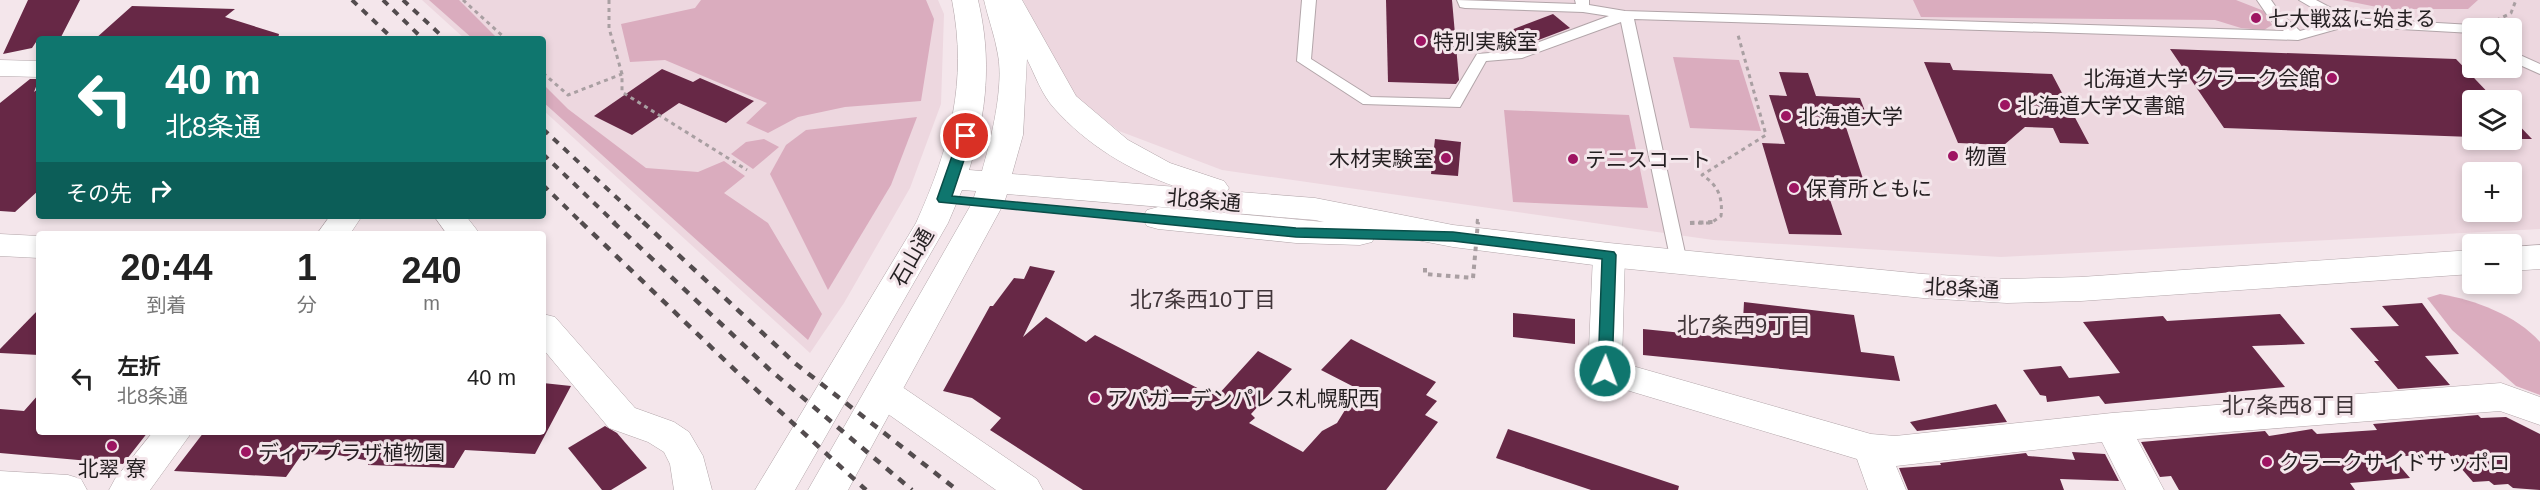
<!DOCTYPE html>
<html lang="ja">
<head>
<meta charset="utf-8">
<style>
  :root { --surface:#fff; --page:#f6f6f6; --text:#222; --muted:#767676 }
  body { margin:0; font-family:Helvetica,"Noto Sans JP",sans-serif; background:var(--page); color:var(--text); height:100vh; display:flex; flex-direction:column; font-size:22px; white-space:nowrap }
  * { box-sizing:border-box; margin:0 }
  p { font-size:20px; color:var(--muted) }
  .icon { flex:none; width:33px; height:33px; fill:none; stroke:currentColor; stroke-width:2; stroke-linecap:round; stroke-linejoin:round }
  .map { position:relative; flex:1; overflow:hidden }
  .sheet { position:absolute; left:36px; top:231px; width:510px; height:204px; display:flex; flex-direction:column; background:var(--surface); border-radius:6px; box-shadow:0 3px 9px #0003 }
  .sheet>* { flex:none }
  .guide { position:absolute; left:36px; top:36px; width:510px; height:183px; border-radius:6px; box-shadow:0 3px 9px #0003; background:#0f766e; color:#fff; overflow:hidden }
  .controls { position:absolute; left:2462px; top:18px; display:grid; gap:12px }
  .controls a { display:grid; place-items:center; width:60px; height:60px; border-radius:6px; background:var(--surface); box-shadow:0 3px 9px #0003; font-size:30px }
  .pin { position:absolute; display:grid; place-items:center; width:51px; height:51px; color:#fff; margin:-26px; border:3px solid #fff; border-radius:50%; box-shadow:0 2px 6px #0007 }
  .me { position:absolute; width:66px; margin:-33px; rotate:2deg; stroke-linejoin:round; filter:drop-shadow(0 0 4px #0008) }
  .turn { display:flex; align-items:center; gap:21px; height:126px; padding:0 30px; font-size:27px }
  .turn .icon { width:78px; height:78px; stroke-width:2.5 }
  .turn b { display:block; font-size:42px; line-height:51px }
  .then { display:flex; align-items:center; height:57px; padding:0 30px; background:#0003; gap:12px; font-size:22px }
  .eta { display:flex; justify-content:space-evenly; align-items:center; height:102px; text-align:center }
  .eta b { font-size:36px; font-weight:600; line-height:42px }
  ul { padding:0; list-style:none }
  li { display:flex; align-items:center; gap:18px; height:90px; padding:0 30px }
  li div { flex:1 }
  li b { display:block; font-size:22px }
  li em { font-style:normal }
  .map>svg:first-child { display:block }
  .built { fill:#edd7df; fill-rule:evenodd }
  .green { fill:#daacbe }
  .building { fill:#672846 }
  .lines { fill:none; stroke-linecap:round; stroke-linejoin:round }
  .lane-casing { stroke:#b2a5a9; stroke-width:2 }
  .street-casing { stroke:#b2a5a9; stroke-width:1 }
  .secondary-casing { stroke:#b2a5a9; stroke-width:1 }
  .path-far1 { stroke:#a99fa2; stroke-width:3; stroke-dasharray:4 4; stroke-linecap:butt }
  .path { stroke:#a99fa2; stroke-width:4; stroke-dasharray:4.5 4.5; stroke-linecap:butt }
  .lane { fill:#fff; fill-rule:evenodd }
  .street { fill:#fff; fill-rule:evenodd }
  .secondary { fill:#fff; fill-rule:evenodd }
  .rail-far1 { stroke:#534c4e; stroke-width:4; stroke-dasharray:7 7; stroke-linecap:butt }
  .rail { stroke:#534c4e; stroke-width:4.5; stroke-dasharray:8 8; stroke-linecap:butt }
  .path-bridge-far1 { stroke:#a99fa2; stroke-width:3; stroke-dasharray:4 4; stroke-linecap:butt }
  .path-bridge { stroke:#a99fa2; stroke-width:4; stroke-dasharray:4.5 4.5; stroke-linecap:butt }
  .route { fill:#0f766e; stroke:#0a4d48; stroke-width:1.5 }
  .poi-dot { fill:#9e1462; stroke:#f4e6eb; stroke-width:2 }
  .labels { text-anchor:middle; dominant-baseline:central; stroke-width:6; stroke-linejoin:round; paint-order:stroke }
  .poi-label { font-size:21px; fill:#241f21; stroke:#f4e6eb; text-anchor:start }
  .street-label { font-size:21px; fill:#241f21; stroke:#f4e6eb }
  .neighbourhood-label { font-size:22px; fill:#41363a; stroke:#f4e6eb }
</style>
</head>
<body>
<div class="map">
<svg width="2540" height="490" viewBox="0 0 2540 490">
  <rect width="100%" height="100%" fill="#f4e6eb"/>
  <!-- built -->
  <g class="built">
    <polygon points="422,0 938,0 944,14 941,104 910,188 844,303 810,353 543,110 543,39 465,39"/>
    <path d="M1023,0H2540V229L2001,257L1713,240L1222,170L1119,131L1066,89ZM2472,28H2511V68H2472ZM2472,100H2511V140H2472ZM2472,172H2511V212H2472Z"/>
  </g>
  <!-- green -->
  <g class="green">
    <polygon points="429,0 459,0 498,39 473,39"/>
    <polygon points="701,0 926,0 934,19 921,101 845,107 798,117 768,133 746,123 767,103 665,60 630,62 621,24 695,8"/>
    <polygon points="1913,0 2236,0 2264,11 2272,25 2264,30 2241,28 2215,20 1921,17"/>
    <polygon points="2342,0 2478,0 2468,9 2387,9"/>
    <polygon points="1673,57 1739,60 1761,131 1690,128"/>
    <polygon points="543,84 568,109 646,168 698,172 724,161 745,176 724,193 768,223 822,314 808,340 543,102"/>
    <polygon points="1504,110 1629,115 1648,208 1513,202"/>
    <polygon points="917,117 891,185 828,290 770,174 786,145 806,130"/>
    <polygon points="764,139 779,147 753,169 731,154 746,142"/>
    <path d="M2440,294C2475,300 2516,315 2540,342V395L2516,386L2452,330L2427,298Z"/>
  </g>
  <!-- building -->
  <g class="building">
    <polygon points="28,0 80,0 60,39 38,39 32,48 3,54"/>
    <polygon points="1386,0 1452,0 1459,80 1456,84 1388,82"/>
    <polygon points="132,6 235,9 225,17 279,34 278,39 95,39"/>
    <polygon points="1553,14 1570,28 1515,49 1498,35"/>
    <polygon points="2170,49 2456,59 2495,100 2472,100 2472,137 2224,128"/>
    <polygon points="1924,62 1950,63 1953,70 2052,74 2089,144 2060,143 2053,128 2025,127 2004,145 1958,143"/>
    <polygon points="662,69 693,82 700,78 754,101 726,123 679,103 632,135 594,116"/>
    <polygon points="1779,72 1808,73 1816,96 1860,98 1868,119 1843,118 1867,191 1826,188 1842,235 1789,234 1762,143 1785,144 1769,95 1787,96"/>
    <polygon points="30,79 39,79 34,92 39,88 39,190 15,212 0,211 0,103"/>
    <polygon points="2511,117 2532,139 2511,139"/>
    <polygon points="1435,139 1461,142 1458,176 1431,174"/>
    <polygon points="1030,266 1055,271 1023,337 1046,317 1086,342 1095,335 1209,394 1212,392 1217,396 1258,351 1292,369 1251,414 1255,418 1249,423 1303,452 1322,431 1337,423 1358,389 1321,370 1351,339 1436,382 1426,395 1437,401 1425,415 1438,422 1386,490 1083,490 990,430 1001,418 972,398 943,391 990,306 993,306 1014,278 1024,279"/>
    <polygon points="1744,302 1854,315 1861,352 1894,356 1900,381 1643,355 1643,329 1742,339"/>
    <polygon points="2422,303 2459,354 2425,356 2450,385 2398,389 2374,361 2379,361 2350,328 2399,326 2382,306"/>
    <polygon points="39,309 39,355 0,353 0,349"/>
    <polygon points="1513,313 1575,319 1575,344 1513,337"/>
    <polygon points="2280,314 2305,344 2252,346 2285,387 2105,404 2099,396 2047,402 2046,396 2040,395 2023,370 2061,366 2069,378 2120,373 2083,322 2163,316 2167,321"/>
    <polygon points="543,383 571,386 535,454 465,450 454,468 368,465 370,461 338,455 302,454 286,477 174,471 204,432 543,432"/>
    <polygon points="39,394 39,432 148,432 123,464 0,453 0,409 24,411"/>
    <polygon points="1996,404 2007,422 1917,431 1910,422"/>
    <polygon points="2478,415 2481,418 2506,417 2540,434 2540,490 2513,488 2508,484 2494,485 2489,481 2473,482 2448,453 2392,457 2410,478 2350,483 2355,490 2179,490 2171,476 2160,477 2141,442 2265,431 2269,436 2312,429 2317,434 2377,430 2373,424"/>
    <polygon points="605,426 617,433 647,468 611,490 602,490 568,448"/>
    <polygon points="1508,429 1679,486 1678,490 1591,490 1496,458"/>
    <polygon points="2072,452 2105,454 2119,481 2060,479 2064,490 1908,490 1899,468 1941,465 1940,463 2026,453 2028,456 2075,460"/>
  </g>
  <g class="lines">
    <defs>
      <g id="lane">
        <polygon points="1302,0 1316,0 1311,59 1371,97 1450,99 1477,54 1515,51 1609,16 1583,12 1465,8 1460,7 1457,0 1576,4 1575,0 1589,0 1589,5 1625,11 2284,31 2270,19 2257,0 2271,0 2280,13 2300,31 2335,21 2299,0 2316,0 2350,18 2472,25 2479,28 2472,28 2472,33 2348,26 2298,40 1634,19 1687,262 1685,266 1673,266 1671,262 1621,22 1522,58 1486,61 1460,107 1363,104 1297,61"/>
        <polygon points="2511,51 2540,64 2540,74 2511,61"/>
      </g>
      <g id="street">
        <polygon points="0,60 39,61 39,77 0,76"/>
        <polygon points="330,216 362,216 350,234 317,234"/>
        <polygon points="434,216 466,216 480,234 447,234"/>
        <polygon points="0,234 39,236 39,258 0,256"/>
        <polygon points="1609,244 1620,247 1625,255 1622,363 1871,434 1895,436 2112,413 2501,383 2540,397 2540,425 2500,411 2137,439 2164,490 2126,490 2102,442 1896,466 1906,490 1868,490 1857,459 1593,380 1588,371 1593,255 1598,247"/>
        <polygon points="543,314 555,317 635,408 674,422 689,432 703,456 712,490 674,490 670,464 664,452 648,442 609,428 543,349"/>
        <polygon points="883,379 895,382 1037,479 1043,490 996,490 871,402 866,392 871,382"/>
        <polygon points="153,432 192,432 150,490 109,490 115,479"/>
        <polygon points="0,471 68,475 81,479 87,490 0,490"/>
      </g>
      <g id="secondary">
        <path d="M952,0H978C992,59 987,112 969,170L982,171C991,140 1004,87 998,55C995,36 988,18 984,0H1022L1076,96L1128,140L1170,163L1224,181L1229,188L1227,191L1315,198L1453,225L1609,243L1923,274L2007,279L2081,277L2472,250V274L2081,301L2007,303L1923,298L1609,267L1453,247L1375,232L1376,234L1372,242L1360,245L1296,243L1158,229L1147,226L1142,218L1147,210L1158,207L1324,222L1315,220L1007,194L1004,203L848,490H808L972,203L976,191L962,190L948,223L795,490H755L916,223C950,148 968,82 952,0ZM1027,59C1035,75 1042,95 1054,108C1087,145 1130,171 1177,187L1012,174L1023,135Z"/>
        <polygon points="2540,245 2540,269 2511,271 2511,247"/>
      </g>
    </defs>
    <!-- lane casing -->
    <use href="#lane" class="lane-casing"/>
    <!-- street casing -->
    <use href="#street" class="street-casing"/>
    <!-- secondary casing -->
    <use href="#secondary" class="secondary-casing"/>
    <!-- path-far1 -->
    <g class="path-far1">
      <polyline points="463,0 506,39"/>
      <polyline points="609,0 609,28 622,74 622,92 747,170"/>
      <polyline points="2489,24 2511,13 2516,0"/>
      <polyline points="543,73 568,95 622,74"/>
      <path d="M1690,223H1711L1721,216C1723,197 1718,185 1702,175L1766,135L1738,35"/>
    </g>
    <!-- path -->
    <g class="path">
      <polyline points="1690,223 1713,222"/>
      <polyline points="1425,268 1425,274 1473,278"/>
    </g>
    <!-- lane -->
    <use href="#lane" class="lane"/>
    <!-- street -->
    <use href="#street" class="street"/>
    <!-- secondary -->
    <use href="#secondary" class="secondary"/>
    <!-- rail-far1 -->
    <g class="rail-far1">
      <polyline points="352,0 393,39"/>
      <polyline points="383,0 423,39"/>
      <polyline points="403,0 445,39"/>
      <polyline points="543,129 644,223"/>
      <polyline points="543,154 615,223"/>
      <polyline points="543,185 582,223"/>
    </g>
    <!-- rail -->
    <g class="rail">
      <polyline points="581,222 737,372 866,490"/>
      <polyline points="613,222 769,369 912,490"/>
      <polyline points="643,222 796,364 957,490"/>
    </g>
    <!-- path-bridge-far1 -->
    <polyline class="path-bridge-far1" points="1477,223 1478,216"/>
    <!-- path-bridge -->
    <polyline class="path-bridge" points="1473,278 1478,222"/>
  </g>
  <!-- route -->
  <polygon class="route" points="966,132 972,136 952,196 1296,228 1453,232 1614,252 1616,255 1612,371 1610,375 1600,375 1598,371 1602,259 1453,241 1296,237 939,202 937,199 959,136"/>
  <!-- markers -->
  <g class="poi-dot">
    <circle cx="2256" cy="18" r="6"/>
    <circle cx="1421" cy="41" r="6"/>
    <circle cx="2332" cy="78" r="6"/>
    <circle cx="2005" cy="105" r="6"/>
    <circle cx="1786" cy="116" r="6"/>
    <circle cx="1953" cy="156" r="6"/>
    <circle cx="1446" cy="158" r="6"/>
    <circle cx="1573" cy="159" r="6"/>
    <circle cx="1794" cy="188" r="6"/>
    <circle cx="1095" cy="398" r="6"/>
    <circle cx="112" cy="446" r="6"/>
    <circle cx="246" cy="452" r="6"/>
    <circle cx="2267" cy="462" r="6"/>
  </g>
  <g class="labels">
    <!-- poi labels -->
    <g class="poi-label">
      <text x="2268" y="18">七大戦茲に始まる</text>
      <text x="1433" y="41">特別実験室</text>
      <text x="2320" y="78" text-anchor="end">北海道大学 クラーク会館</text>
      <text x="2017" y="105">北海道大学文書館</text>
      <text x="1798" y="116">北海道大学</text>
      <text x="1965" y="156">物置</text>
      <text x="1434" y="158" text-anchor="end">木材実験室</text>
      <text x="1585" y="159">テニスコート</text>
      <text x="1806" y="188">保育所ともに</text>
      <text x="1107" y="398">アパガーデンパレス札幌駅西</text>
      <text x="258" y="452">ディアプラザ植物園</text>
      <text x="2279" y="462">クラークサイドサッポロ</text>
      <text x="112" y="468" text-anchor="middle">北翠 寮</text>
    </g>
    <!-- street labels -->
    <g class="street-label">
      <text transform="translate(1204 200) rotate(5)">北8条通</text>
      <text transform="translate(912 257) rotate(-60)">石山通</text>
      <text transform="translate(1962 288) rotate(3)">北8条通</text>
    </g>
    <!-- neighbourhood labels -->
    <g class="neighbourhood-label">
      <text x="1203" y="299">北7条西10丁目</text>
      <text x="1744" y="325">北7条西9丁目</text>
      <text x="2289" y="405">北7条西8丁目</text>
    </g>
  </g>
</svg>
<div class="controls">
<a><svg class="icon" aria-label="search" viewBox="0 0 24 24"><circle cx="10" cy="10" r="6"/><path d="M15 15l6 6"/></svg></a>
<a><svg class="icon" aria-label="layers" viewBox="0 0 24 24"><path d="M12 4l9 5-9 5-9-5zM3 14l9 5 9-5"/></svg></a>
<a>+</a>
<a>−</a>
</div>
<div class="pin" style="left:966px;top:136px;background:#d93025"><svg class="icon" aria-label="arrive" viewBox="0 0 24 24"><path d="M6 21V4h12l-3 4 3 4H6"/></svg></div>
<svg class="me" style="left:1605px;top:371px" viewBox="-20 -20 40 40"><circle r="17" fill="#0f766e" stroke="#fff" stroke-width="3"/><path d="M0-11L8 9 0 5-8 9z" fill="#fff"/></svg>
<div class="guide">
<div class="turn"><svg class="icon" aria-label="left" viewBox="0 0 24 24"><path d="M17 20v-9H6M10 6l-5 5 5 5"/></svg><div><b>40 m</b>北8条通</div></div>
<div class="then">その先<svg class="icon" aria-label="right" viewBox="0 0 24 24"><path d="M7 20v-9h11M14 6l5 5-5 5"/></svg></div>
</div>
<section class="sheet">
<div class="eta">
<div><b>20:44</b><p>到着</p></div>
<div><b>1</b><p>分</p></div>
<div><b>240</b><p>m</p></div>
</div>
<ul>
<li><svg class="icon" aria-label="left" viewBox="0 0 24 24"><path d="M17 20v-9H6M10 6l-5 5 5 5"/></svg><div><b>左折</b><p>北8条通</p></div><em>40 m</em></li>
</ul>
</section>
</div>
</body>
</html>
